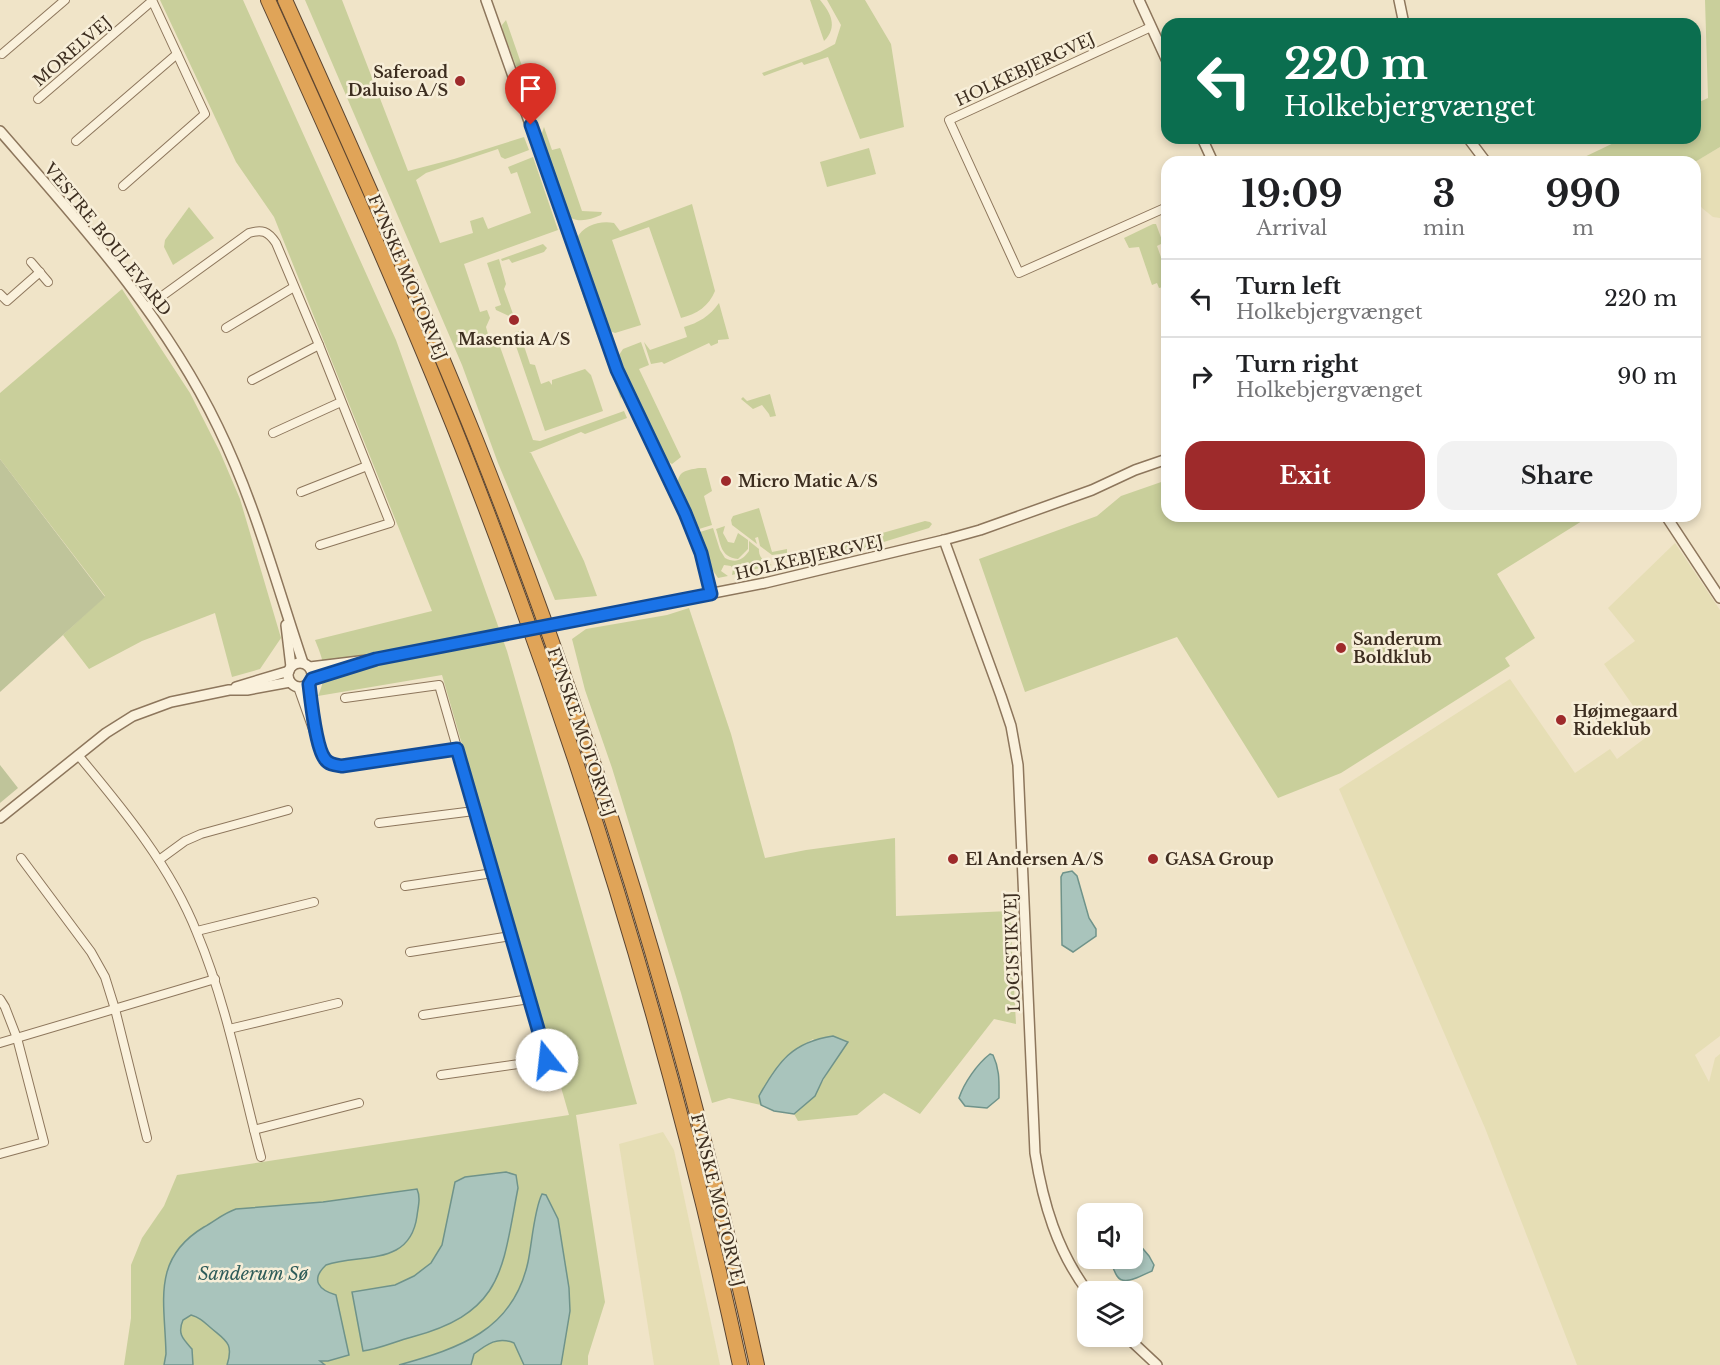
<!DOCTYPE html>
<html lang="en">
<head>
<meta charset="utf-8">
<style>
  :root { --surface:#fff; --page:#f2f2f2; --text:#202124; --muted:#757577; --line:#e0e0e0; --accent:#9e2a2b }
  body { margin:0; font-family:"Libre Baskerville",serif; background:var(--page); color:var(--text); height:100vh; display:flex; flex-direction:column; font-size:22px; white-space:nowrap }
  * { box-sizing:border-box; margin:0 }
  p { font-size:20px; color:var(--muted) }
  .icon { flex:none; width:33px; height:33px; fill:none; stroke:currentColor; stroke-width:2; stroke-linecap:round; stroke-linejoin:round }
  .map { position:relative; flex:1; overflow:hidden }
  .panel { position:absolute; left:1161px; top:156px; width:540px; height:366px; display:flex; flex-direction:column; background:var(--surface); border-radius:18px; box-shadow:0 3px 9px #0003 }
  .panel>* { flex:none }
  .guide { position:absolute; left:1161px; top:18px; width:540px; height:126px; border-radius:18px; box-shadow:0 3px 9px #0003; background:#0b6e4f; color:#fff; overflow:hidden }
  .buttons { position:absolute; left:1077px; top:1203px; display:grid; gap:12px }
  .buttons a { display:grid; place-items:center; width:66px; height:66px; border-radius:12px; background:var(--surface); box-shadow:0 3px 9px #0003; font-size:30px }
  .pin { position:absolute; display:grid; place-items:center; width:51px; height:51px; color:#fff; margin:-62px -26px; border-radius:50% 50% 50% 0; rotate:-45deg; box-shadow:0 0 6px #0007 }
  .pin .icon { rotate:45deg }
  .me { position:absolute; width:66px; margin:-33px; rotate:344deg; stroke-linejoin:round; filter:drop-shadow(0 0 4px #0008) }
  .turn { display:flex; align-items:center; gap:21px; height:126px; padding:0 24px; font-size:27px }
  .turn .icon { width:78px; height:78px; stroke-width:2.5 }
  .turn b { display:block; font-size:42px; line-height:51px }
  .eta { display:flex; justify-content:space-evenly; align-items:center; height:102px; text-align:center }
  .eta b { font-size:36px; font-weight:800; line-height:42px }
  .button { display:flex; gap:12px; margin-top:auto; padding:12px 24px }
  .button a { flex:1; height:69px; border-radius:18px; background:var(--accent); color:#fff; font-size:24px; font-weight:800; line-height:69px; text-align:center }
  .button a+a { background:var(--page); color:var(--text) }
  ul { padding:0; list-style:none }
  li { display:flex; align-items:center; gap:18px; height:78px; padding:0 24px; border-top:2px solid var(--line) }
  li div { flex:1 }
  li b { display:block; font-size:22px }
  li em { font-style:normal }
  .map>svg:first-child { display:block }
  .farmland { fill:#e6deb5 }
  .green { fill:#c9cf9b }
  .cemetery { fill:#bfc49a }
  .water { fill:#a9c4bc; stroke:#6f938a; stroke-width:1.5 }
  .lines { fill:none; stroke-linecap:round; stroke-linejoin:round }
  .minor-casing { stroke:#8d765c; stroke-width:10 }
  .tertiary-casing { stroke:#8d765c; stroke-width:12 }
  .motorway-casing { stroke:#5b4430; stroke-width:16 }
  .minor { stroke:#faf1dc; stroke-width:8 }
  .tertiary { stroke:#faf1dc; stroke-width:9 }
  .motorway { stroke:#e0a458; stroke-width:14 }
  .tertiary-bridge-casing { stroke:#8d765c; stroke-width:12; stroke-linecap:butt }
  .tertiary-bridge { stroke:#faf1dc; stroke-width:9 }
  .route-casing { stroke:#114b97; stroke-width:15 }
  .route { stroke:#1a73e8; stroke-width:10 }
  .poi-dot { fill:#9e2a2b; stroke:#f7eed8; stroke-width:2 }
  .labels { text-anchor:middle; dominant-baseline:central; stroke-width:5; stroke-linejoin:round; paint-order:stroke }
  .street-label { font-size:16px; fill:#3d2e20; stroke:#f7eed8 }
  .poi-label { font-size:16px; font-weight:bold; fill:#3d2e20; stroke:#f7eed8; text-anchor:start }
  .water-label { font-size:18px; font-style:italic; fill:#2f5d5a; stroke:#f7eed8 }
</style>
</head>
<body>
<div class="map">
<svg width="1720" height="1365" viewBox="0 0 1720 1365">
  <rect width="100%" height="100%" fill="#f0e4c8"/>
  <!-- farmland -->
  <g class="farmland">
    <polygon points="1720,147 1720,218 1713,217 1702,208 1695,196 1695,162"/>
    <polygon points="1675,543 1720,610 1720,1036 1695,1055 1709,1082 1715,1058 1720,1054 1720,1365 1577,1365 1485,1128 1339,789 1510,679 1575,773 1610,749 1617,759 1652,733 1604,664 1635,641 1608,608"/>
    <polygon points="663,1132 674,1150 720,1365 654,1365 619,1144"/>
  </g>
  <!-- green -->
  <g class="green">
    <path d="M160,0H243L396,340L507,651L637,1104L576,1115L605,1302L588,1356V1365H124L131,1318V1265L142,1238L164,1206L177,1175L569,1115L442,675L318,696C328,673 324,662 315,640L432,611L274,217L236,162Z"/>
    <polygon points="305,0 342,0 408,171 454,159 524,137 529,150 505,159 501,157 498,149 426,173 416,180 440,243 473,233 470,221 483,217 488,229 531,213 517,172 511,174 508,167 533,157 558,230 464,264 480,312 487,310 490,318 486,327 489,338 498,341 533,440 540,441 624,411 627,418 585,434 581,432 529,453 531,453 584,561 597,596 555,600 498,463 462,365"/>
    <path d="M810,0H820C831,13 838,27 824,41Z"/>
    <polygon points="827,0 865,0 891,44 904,127 860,139 828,57 804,65 802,62 764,76 762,73 820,52 835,44 841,25"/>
    <polygon points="1705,0 1720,0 1720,147 1695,162 1574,162 1624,138 1695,138 1695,104 1708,98"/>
    <polygon points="506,20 539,115 533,112 531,106 503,31 502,25"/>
    <path d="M544,127L552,150L560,148L561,150L582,211L602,212L601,215C591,219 581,223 571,218L541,136Z"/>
    <polygon points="869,148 876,174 827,187 820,162"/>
    <path d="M692,204L715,291C709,306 697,314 681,318L649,227L612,240L641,325L615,333L610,331L577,238C583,225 601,220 614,223L620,231Z"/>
    <polygon points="189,207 214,238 173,265 164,247 165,240"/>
    <polygon points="1153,224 1156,224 1163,243 1157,246 1167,274 1167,286 1159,288 1157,283 1152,285 1139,247 1129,248 1124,238"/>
    <polygon points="566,243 622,396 621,399 589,314"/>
    <polygon points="543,244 547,248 544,252 512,263 509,259 502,261 501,259"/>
    <polygon points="499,259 506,284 504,289 513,314 509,316 496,310 495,307 501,305 487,263"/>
    <polygon points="122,289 190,393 220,452 240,499 281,638 260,669 232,677 215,613 142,641 89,669 63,635 105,596 0,459 0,393"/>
    <path d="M719,303L729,339L718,340V343L711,346L709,343L664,364L662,362L651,364L644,342L650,350L687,337L684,327C698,323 710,316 719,303Z"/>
    <polygon points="519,331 530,364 535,365 541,384 549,381 552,385 552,380 585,369 591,375 603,411 545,431 516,346 509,348 515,332"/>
    <polygon points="641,342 649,365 639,369 681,457 672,464 667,461 620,360 619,355 623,349"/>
    <polygon points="770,394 776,416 770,417 769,414 762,405 753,409 741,399 743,397 747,401"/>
    <path d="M699,468H706L712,491L704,496L712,525L699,529L678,482C679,470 689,470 699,468Z"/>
    <polygon points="1167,480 1167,516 1590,516 1497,574 1535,638 1505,658 1510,666 1341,773 1278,798 1177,637 1025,692 979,559 1097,516 1121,496"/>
    <polygon points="759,508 772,552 787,549 787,553 772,555 760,546 758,537 755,538 757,544 732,525 731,520 733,516"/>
    <polygon points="925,521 930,522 932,524 929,528 861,549 832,553 802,563 803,558 829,548"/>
    <path d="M725,526L723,533L728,542L734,543L738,533L748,540V549L738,559C720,557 721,544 716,529Z"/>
    <path d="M713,528L720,550L725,558C735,563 742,561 749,551V541L759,549C758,557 765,563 772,565L732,575L733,569L731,566L724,565L721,571L728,576L718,578L712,569L700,532Z"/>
    <path d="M689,608L731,734L765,858L806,850L895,838L896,916L1010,911L1016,1024L994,1019L920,1114L884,1093L857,1115L798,1121L794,1114C814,1101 821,1082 834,1063L813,1039C783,1056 776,1066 759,1096L761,1105L729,1098L712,1103L681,993L612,768L585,690L572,639L586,629L667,615Z"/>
  </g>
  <!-- cemetery -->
  <g class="cemetery">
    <polygon points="0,459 105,597 0,692"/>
    <polygon points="0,765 18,788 0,803"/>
  </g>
  <!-- water -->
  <g class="water">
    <polygon points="1072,871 1077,876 1089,918 1096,929 1096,936 1073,952 1062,945 1061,877 1063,873"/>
    <path d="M833,1036L848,1042L823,1079L815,1096L794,1114L774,1111L761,1105L759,1096C778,1062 792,1042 833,1036Z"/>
    <path d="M990,1054L993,1055C1000,1070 999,1082 999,1098L987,1108L965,1106L959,1098C964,1083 977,1064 990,1054Z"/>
    <path d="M506,1172L516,1175L518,1188C502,1270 504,1312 412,1337C396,1341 379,1349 363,1351L352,1292L395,1285L414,1276L431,1263L442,1245L455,1182L465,1177Z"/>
    <path d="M417,1189C421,1198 418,1207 417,1216C410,1267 362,1253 326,1265C310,1280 319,1290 336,1295L349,1355L328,1361H320L325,1365H227C234,1343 226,1341 211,1328C204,1322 201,1318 191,1315L183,1320C177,1334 183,1339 192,1349L193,1365H164L166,1354C165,1302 151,1259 204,1227C215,1221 224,1213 236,1209L323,1202Z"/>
    <path d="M542,1194L546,1195L558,1219L569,1288L570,1311L561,1365H524L514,1343C498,1336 487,1344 474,1354L471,1365H399C459,1348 513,1331 528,1262C532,1243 534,1210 542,1194Z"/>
    <path d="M1133,1237L1149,1256L1154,1265L1152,1271C1142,1275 1124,1287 1117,1276C1113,1270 1113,1264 1108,1259L1132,1258Z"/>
  </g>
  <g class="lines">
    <defs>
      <g id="minor">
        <polyline points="1151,27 949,120 1019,273 1167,207"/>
        <polyline points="2,54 65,0"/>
        <polyline points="38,99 152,1"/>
        <polyline points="76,141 177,54"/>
        <polyline points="123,186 205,114 152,0"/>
        <polyline points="31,262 48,282"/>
        <polyline points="0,294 7,301 40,272"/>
        <path d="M147,307L249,233C262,229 268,231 276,243L319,345L390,523L320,545"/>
        <polyline points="226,328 294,287"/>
        <polyline points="252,380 319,345"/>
        <polyline points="273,433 341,402"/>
        <polyline points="301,492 367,466"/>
        <polyline points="309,684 315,722"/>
        <path d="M298,687L321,752C326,762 331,764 342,766L457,749"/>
        <polyline points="345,698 439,685 547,1060 441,1075"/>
        <path d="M78,755C124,810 171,867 197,933C227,1005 241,1082 261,1157"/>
        <polyline points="379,823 474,811"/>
        <polyline points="21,858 91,952 105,977 115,1009 147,1138"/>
        <polyline points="159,860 185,841 201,834 288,810"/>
        <polyline points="405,886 493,873"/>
        <polyline points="197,931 314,902"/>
        <polyline points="410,952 511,936"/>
        <polyline points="0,999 5,1007 17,1038 44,1142 0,1154"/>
        <polyline points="423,1015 530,999"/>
        <polyline points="229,1029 338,1003"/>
        <polyline points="0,1043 215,979"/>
        <polyline points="254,1130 359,1103"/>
      </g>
      <g id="tertiary">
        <polyline points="486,0 617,370 685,513 701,553 711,594"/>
        <polyline points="1139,0 1167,61"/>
        <polyline points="1399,0 1404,24"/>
        <path d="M0,131C81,224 164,315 218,427C255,503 276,583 303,663"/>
        <polyline points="1202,138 1213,162"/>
        <polyline points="1468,138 1486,162"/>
        <polyline points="1666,516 1720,598"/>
        <path d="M944,540L1001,696L1011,726L1018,765L1035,1153C1043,1203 1057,1251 1088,1292"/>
        <polyline points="585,618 765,583 944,540 980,530 1092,490 1135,470 1167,459"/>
        <polyline points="286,625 291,667"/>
        <circle cx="300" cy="675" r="12"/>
        <polyline points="310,667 376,659 481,639"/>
        <polyline points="312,679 354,666"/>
        <polyline points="236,687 289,671"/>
        <polyline points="0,818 106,733 133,716 171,702 229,690 247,690 290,682"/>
        <polyline points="1126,1336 1157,1365"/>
      </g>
      <g id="motorway">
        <path d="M268,0C335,148 402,296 462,447C579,745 673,1052 740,1365"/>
        <path d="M285,0C351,146 416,292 476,440C595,739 689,1051 757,1365"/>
      </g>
    </defs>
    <!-- minor casing -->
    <use href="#minor" class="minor-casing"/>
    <!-- tertiary casing -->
    <use href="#tertiary" class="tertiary-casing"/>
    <!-- motorway casing -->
    <use href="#motorway" class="motorway-casing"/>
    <!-- minor -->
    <use href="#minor" class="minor"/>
    <!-- tertiary -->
    <use href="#tertiary" class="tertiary"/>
    <!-- motorway -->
    <use href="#motorway" class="motorway"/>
    <defs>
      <polyline id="tertiary-bridge" points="481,639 585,618"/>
    </defs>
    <!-- tertiary-bridge casing -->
    <use href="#tertiary-bridge" class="tertiary-bridge-casing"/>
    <!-- tertiary-bridge -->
    <use href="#tertiary-bridge" class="tertiary-bridge"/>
  </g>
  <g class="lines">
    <defs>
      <path id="route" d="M531,125L617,370L685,513L701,553L711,594L376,659L312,679L309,684C311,701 316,748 325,759C329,765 336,765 342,766L457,749L547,1060"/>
    </defs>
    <!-- route casing -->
    <use href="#route" class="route-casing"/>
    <!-- route -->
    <use href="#route" class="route"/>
  </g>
  <!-- markers -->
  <g class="poi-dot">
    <circle cx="460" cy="81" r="6"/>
    <circle cx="514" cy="320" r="6"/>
    <circle cx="726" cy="481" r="6"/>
    <circle cx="1341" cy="648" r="6"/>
    <circle cx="1561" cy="720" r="6"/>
    <circle cx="953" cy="859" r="6"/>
    <circle cx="1153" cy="859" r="6"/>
  </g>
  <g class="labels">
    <!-- street labels -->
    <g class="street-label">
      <text transform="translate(72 51) rotate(-41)">MORELVEJ</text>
      <text transform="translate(1025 69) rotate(-25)">HOLKEBJERGVEJ</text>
      <text transform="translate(108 239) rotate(51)">VESTRE BOULEVARD</text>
      <text transform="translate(408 277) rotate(67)">FYNSKE MOTORVEJ</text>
      <text transform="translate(809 557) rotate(-13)">HOLKEBJERGVEJ</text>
      <text transform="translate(582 732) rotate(71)">FYNSKE MOTORVEJ</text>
      <text transform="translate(1012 952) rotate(-92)">LOGISTIKVEJ</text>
      <text transform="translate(718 1200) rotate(76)">FYNSKE MOTORVEJ</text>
    </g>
    <!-- poi labels -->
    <g class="poi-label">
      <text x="448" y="72" text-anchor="end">Saferoad<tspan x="448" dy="18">Daluiso A/S</tspan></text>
      <text x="514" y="339" text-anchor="middle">Masentia A/S</text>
      <text x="738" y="481">Micro Matic A/S</text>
      <text x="1353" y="639">Sanderum<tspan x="1353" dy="18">Boldklub</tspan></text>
      <text x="1573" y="711">Højmegaard<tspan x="1573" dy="18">Rideklub</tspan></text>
      <text x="965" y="859">El Andersen A/S</text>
      <text x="1165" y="859">GASA Group</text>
    </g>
    <!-- water labels -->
    <g class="water-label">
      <text x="253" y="1274">Sanderum Sø</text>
    </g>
  </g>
</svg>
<div class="buttons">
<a><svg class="icon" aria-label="sound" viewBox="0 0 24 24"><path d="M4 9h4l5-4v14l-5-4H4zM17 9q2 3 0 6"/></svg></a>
<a><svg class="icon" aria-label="layers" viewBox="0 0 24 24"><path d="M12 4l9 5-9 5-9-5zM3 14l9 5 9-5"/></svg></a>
</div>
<div class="pin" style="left:531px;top:125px;background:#d93025"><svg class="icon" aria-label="arrive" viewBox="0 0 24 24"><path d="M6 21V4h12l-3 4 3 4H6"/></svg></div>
<svg class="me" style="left:547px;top:1060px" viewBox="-20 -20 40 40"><circle r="19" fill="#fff"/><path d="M0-13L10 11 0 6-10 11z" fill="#1a73e8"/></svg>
<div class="guide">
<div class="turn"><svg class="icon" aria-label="left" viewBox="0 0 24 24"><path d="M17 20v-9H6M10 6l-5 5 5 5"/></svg><div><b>220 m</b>Holkebjergvænget</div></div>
</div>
<section class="panel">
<div class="eta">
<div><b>19:09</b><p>Arrival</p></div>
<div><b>3</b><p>min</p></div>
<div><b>990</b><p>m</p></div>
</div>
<ul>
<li><svg class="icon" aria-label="left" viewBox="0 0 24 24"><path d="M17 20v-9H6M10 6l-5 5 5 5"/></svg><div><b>Turn left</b><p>Holkebjergvænget</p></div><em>220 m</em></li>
<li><svg class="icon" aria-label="right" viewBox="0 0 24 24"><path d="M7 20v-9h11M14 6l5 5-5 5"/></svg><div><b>Turn right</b><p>Holkebjergvænget</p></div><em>90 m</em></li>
</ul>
<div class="button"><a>Exit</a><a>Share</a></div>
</section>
</div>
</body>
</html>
